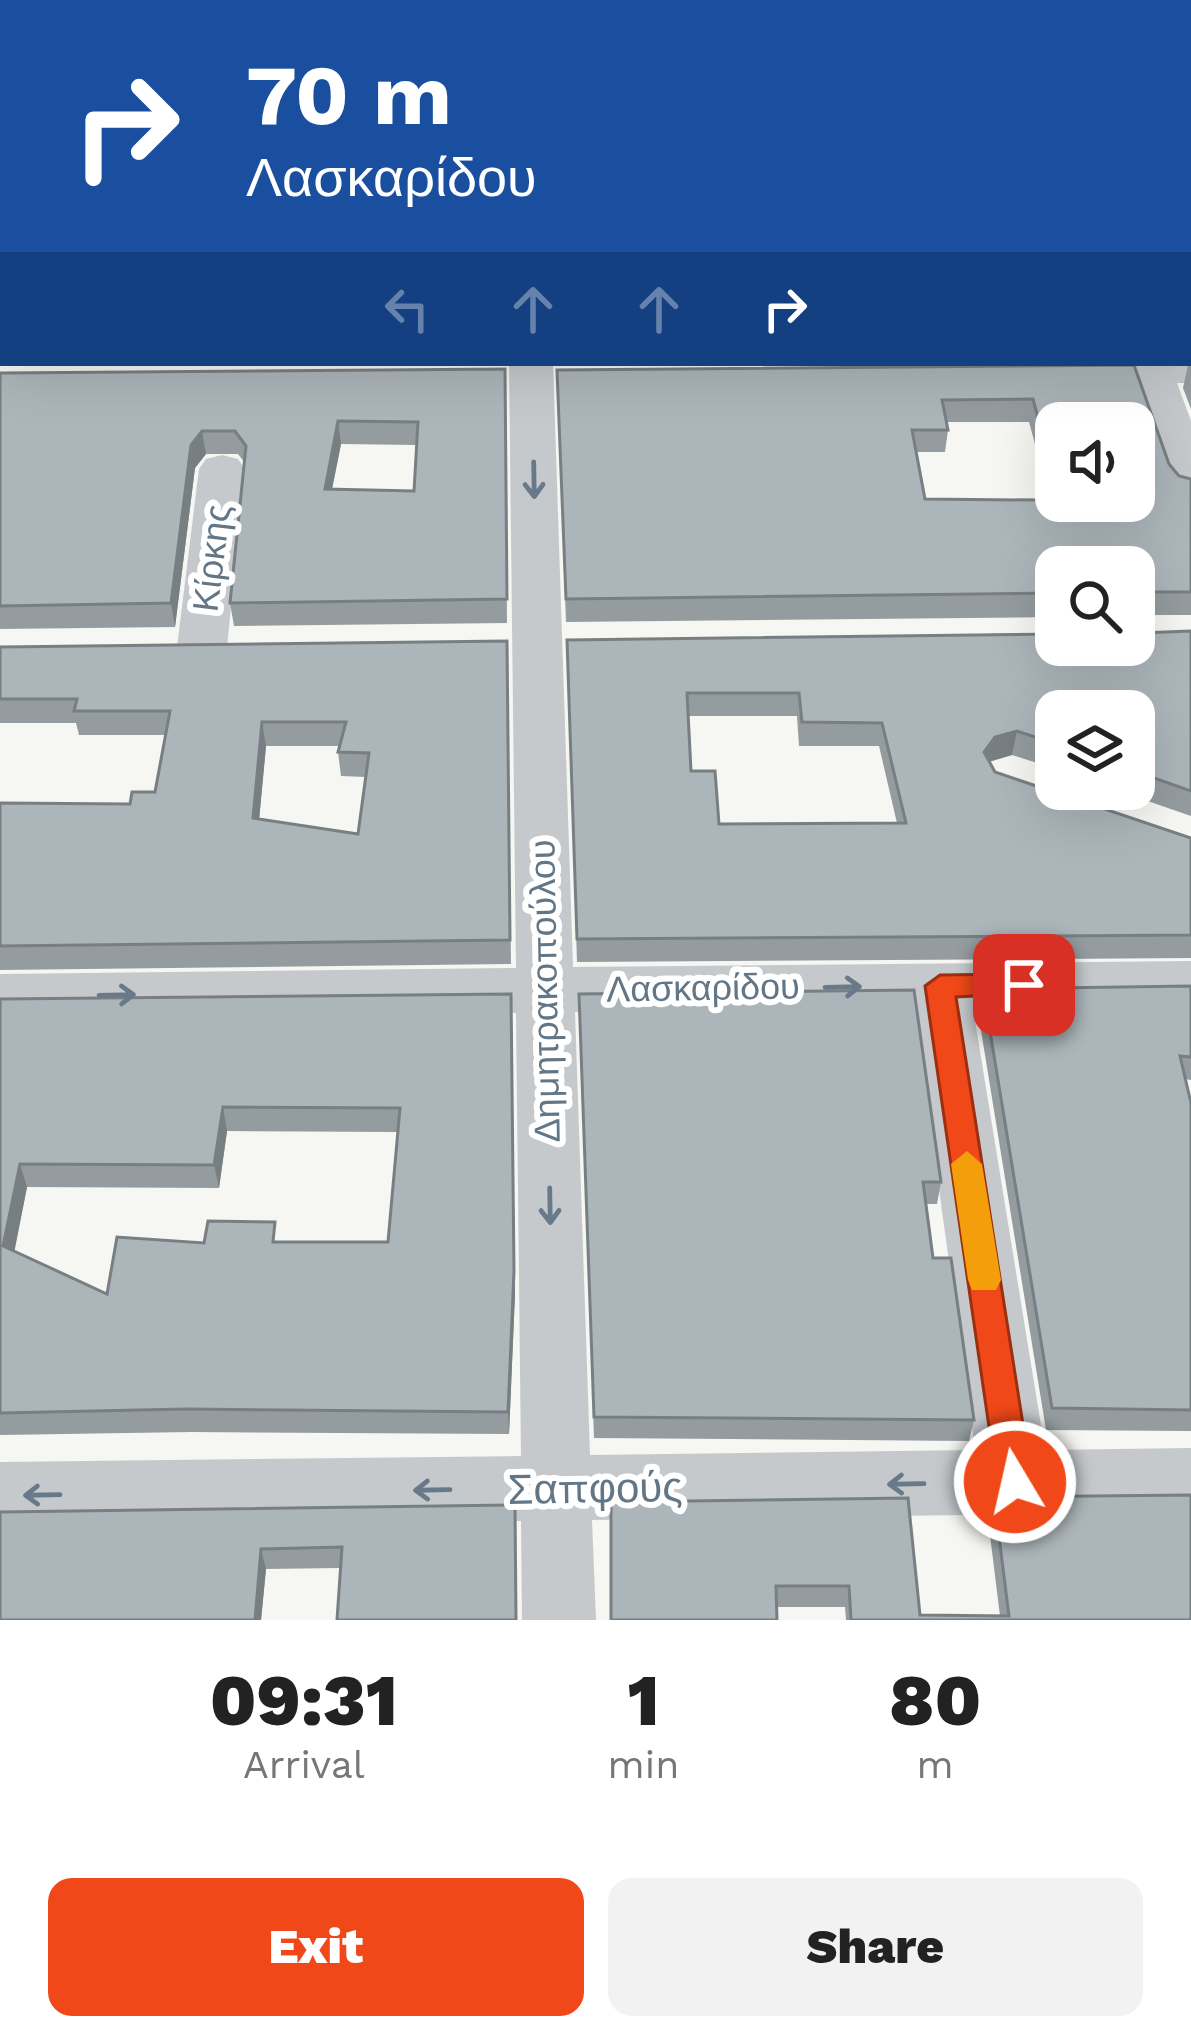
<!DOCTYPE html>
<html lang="en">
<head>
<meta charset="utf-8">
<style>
  :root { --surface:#fff; --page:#f2f2f2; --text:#222; --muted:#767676; --accent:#f04818 }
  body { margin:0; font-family:"Work Sans",sans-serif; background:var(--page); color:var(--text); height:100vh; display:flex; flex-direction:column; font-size:45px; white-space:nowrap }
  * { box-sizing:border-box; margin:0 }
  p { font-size:39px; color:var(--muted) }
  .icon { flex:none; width:66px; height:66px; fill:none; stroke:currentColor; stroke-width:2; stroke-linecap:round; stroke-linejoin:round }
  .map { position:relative; height:1620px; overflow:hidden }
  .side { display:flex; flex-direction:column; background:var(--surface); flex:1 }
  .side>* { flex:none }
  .top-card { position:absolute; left:0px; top:0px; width:1191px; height:366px; box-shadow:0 12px 48px #0002; background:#1a4fa0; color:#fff; overflow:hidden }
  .tools { position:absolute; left:1035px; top:402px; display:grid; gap:24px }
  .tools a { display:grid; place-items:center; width:120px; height:120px; border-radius:24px; background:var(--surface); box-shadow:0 12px 48px #0002; font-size:60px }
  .pin { position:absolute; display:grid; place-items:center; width:102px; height:102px; color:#fff; margin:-51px; border-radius:24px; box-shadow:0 6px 18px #0006 }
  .me { position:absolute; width:132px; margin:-66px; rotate:351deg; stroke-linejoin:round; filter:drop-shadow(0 0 9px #0008) }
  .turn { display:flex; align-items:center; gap:42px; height:252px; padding:0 48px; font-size:54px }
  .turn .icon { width:156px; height:156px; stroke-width:2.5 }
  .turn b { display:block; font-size:84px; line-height:102px }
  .lanes { display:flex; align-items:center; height:114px; padding:0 48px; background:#0003; justify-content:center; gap:60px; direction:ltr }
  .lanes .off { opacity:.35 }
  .eta { display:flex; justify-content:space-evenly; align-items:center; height:204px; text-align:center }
  .eta b { font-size:72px; font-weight:800; line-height:84px }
  .action { display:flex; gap:24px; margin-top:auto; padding:24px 48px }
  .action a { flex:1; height:138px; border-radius:24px; background:var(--accent); color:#fff; font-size:48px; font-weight:800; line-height:138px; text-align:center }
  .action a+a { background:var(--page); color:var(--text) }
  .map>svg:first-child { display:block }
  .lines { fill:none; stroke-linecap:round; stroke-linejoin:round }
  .minor { fill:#c5c9cc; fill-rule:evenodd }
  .rail { stroke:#a5abb1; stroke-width:6; stroke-dasharray:14 6; stroke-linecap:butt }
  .wall { fill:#949ca0; fill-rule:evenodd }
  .shaded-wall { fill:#787f82 }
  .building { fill:#acb5ba; stroke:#787f82; stroke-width:3; fill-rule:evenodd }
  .oneway { stroke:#687a8a }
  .route { fill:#f04818; stroke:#9c2f10; stroke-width:3 }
  .slow { fill:#f59e0b }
  .labels { text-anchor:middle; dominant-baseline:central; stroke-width:12; stroke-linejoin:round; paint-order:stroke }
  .street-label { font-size:36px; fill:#637686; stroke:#fff }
  .near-street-label { font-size:42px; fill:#637686; stroke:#fff }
</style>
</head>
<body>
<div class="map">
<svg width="1191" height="1620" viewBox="0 0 1191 1620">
  <rect width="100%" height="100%" fill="#f6f6f2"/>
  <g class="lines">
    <!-- minor -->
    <g class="minor">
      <polygon points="541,0 592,0 594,3 543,3"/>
      <polygon points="830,0 881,0 883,3 832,3"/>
      <polygon points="1188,39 1191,40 1191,62 1188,61"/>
      <rect x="0" y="45" width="3" height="22"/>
      <polygon points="3,183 3,215 0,216 0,184"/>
      <rect x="1188" y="214" width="3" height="24"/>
      <polygon points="1188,357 1191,383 1177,383 1191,421 1191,498 1175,494 1168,484 1133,383 1049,380 1042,371 1048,363 1188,363"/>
      <path d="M509,363H553L573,967L1191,961V1005L973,1008L1045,1450L1191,1448V1512L592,1520L596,1620H522L521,1521L0,1528V1462L521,1456L516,1013L0,1018V974L516,968ZM914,1008L975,1450L590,1455L575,1012Z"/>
      <polygon points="222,455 238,459 245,469 227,647 220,659 202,663 184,659 177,647 199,469 206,459"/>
    </g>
    <!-- rail -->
    <g class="rail">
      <polyline points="678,0 699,3"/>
      <polyline points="794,0 814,3"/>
    </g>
  </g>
  <!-- wall -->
  <g class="wall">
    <polygon points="884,0 1024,0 1018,3 886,3"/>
    <polygon points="1041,0 1191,0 1191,38 1188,37 1188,3 1048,3"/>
    <polygon points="1191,364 1191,409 1183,388 1188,365"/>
    <path d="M1134,365L1169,464L1179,476L1191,479V615H1135L1056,567V617L566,622L557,370ZM947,422H1029L1050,499H925L916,452H945L948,430ZM1056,423L1134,501H1056Z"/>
    <path d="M505,369L507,623L234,626L230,603L245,463L238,454H206L195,468L175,627L0,629V373ZM341,444L417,445L414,491L332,490Z"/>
    <path d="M1191,631V816L1113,789H1134V711H1056V769L1012,755L989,762L995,772L1191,838V958L577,962L567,640ZM688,716H797L799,746H879L897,823L719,824L691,771Z"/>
    <path d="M507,641L511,964L0,970V803L130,804L155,792L165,735H79L76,723H0V647ZM266,746H340L338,752L341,776L366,777L358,834L259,819Z"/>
    <polygon points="1191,986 1191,1080 1185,1079 1191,1103 1191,1431 1046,1430 978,1012 983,989"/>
    <polygon points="579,994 941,1182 937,1204 926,1204 933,1258 974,1420 969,1441 594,1438"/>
    <path d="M0,999L512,1018L515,1294L509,1434L191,1432L0,1435ZM227,1131L398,1132L388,1242L204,1243L107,1294L14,1251L27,1187L219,1188Z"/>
    <polygon points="994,1497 1191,1620 846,1620 845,1607 777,1607 611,1620 908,1498 920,1615 1000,1616 988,1519"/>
    <polygon points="515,1505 517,1620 337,1620 340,1568 266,1569 261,1620 0,1620 0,1512"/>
  </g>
  <!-- shaded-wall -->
  <g class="shaded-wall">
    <polygon points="68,0 103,0 98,3 63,3"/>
    <polygon points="995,0 1024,0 1018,3 988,3"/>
    <polygon points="1191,334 1191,353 1188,356 1188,338"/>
    <polygon points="338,421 341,444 327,513 325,489"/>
    <polygon points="202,431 206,454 195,468 175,627 171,603 191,445"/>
    <polygon points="262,722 266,746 257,842 253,818"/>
    <polygon points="1017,731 1012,755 991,761 980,776 984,752 995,737"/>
    <polygon points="512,1018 515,1294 509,1434 508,1412"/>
    <polygon points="223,1107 227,1131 219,1188 214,1165"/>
    <polygon points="20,1164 27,1187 11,1269 3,1246"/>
    <polygon points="261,1549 266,1569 261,1620 255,1620"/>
  </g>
  <!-- building -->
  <g class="building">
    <polygon points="0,0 68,0 63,3 3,3 3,33 2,23 0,23"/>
    <polygon points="165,0 554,0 551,3 162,3"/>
    <polygon points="930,0 995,0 988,3 942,3"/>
    <polygon points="1078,0 1191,0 1191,22 1188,21 1188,3 1085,3"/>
    <polygon points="1188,240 1191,241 1191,334 1188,336"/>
    <path d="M1134,365L1169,464L1179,476L1191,479V592H1139L1135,617L1134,567H1056V593L566,599L557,370ZM1033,399L1056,485V423H1134V501L925,499L912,430H948L942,400Z"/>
    <path d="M505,369L507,599L230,603L246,446L235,431H202L191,445L171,603L0,606V373ZM338,421L418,422L414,491L325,489Z"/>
    <path d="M1134,631L1139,633L1191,631V791L1134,771V711H1056V744L1017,731L995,737L984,752L995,772L1191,838V935L577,939L567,640L1056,634V645H1134ZM687,693H799L802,722L882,723L906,823L719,824L715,771H691Z"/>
    <path d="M507,641L510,940L0,946V803L130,804L132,792H155L170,711H74L77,699H0V647ZM262,722H346L338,752L369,753L358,834L253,818Z"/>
    <polygon points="1191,986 1191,1057 1180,1056 1191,1103 1191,1410 1052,1408 983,989"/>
    <polygon points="914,990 941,1182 923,1182 933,1258 951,1258 974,1420 594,1417 579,994"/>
    <path d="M511,994L514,1271L508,1412L186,1409L0,1413V999ZM223,1107L400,1108L388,1242H273L275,1222L208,1221L204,1243L117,1237L107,1294L3,1246L20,1164L214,1165Z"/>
    <polygon points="1191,1495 1191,1620 851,1620 849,1586 776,1586 777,1620 611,1620 611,1502 908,1498 920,1615 1009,1616 994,1497"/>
    <polygon points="515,1505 516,1620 337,1620 342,1547 261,1549 255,1620 0,1620 0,1512"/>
  </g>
  <!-- one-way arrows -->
  <defs><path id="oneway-shaft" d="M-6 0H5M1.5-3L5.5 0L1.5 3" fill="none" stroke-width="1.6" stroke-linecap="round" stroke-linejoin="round" transform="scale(3)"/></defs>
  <g class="oneway">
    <use href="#oneway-shaft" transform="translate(534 480) rotate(89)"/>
    <use href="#oneway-shaft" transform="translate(843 987) rotate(-1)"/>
    <use href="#oneway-shaft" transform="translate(117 995) rotate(-1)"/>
    <use href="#oneway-shaft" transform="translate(550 1206) rotate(89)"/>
    <use href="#oneway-shaft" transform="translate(906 1484) rotate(179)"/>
    <use href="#oneway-shaft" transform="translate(432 1490) rotate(179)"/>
    <use href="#oneway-shaft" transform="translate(42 1495) rotate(179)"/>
  </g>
  <!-- route -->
  <polygon class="route" points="1024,974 1034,977 1038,985 1034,993 956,997 1032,1482 1027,1494 1015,1499 1002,1494 997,1482 925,986 940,975"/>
  <!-- slow -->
  <polygon class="slow" points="967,1151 982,1164 1001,1280 996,1290 972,1290 968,1280 951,1164"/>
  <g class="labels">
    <!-- street labels -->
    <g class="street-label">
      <text transform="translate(212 558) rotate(-83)">Κίρκης</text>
      <text transform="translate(703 988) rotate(-1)">Λασκαρίδου</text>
      <text transform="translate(545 991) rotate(-91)">Δημητρακοπούλου</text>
    </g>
    <!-- near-street labels -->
    <g class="near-street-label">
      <text transform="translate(595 1488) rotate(-1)">Σαπφούς</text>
    </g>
  </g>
</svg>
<div class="tools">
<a><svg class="icon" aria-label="sound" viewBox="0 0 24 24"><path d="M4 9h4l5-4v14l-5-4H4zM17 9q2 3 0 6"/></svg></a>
<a><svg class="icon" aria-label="search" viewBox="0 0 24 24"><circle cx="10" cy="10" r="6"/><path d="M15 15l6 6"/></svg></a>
<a><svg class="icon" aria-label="layers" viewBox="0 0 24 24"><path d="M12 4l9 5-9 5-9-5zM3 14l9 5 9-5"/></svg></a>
</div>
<div class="pin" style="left:1024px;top:985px;background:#d93025"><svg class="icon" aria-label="arrive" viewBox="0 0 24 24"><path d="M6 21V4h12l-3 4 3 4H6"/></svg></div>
<svg class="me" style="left:1015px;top:1482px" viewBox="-20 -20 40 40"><circle r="17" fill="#f04818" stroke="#fff" stroke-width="3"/><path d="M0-11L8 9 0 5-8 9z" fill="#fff"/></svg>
<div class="top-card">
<div class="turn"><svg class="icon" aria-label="right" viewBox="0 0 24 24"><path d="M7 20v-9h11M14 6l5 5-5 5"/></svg><div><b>70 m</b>Λασκαρίδου</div></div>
<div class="lanes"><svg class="icon off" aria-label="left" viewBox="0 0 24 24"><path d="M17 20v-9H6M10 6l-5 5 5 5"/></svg><svg class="icon off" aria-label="ahead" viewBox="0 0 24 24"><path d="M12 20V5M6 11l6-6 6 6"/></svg><svg class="icon off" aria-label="ahead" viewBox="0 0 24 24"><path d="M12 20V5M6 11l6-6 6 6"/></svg><svg class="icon" aria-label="right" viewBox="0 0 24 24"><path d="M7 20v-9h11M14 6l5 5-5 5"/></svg></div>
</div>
</div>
<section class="side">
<div class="eta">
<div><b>09:31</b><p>Arrival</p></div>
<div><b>1</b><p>min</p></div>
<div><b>80</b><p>m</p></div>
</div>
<div class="action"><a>Exit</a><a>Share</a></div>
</section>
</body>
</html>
